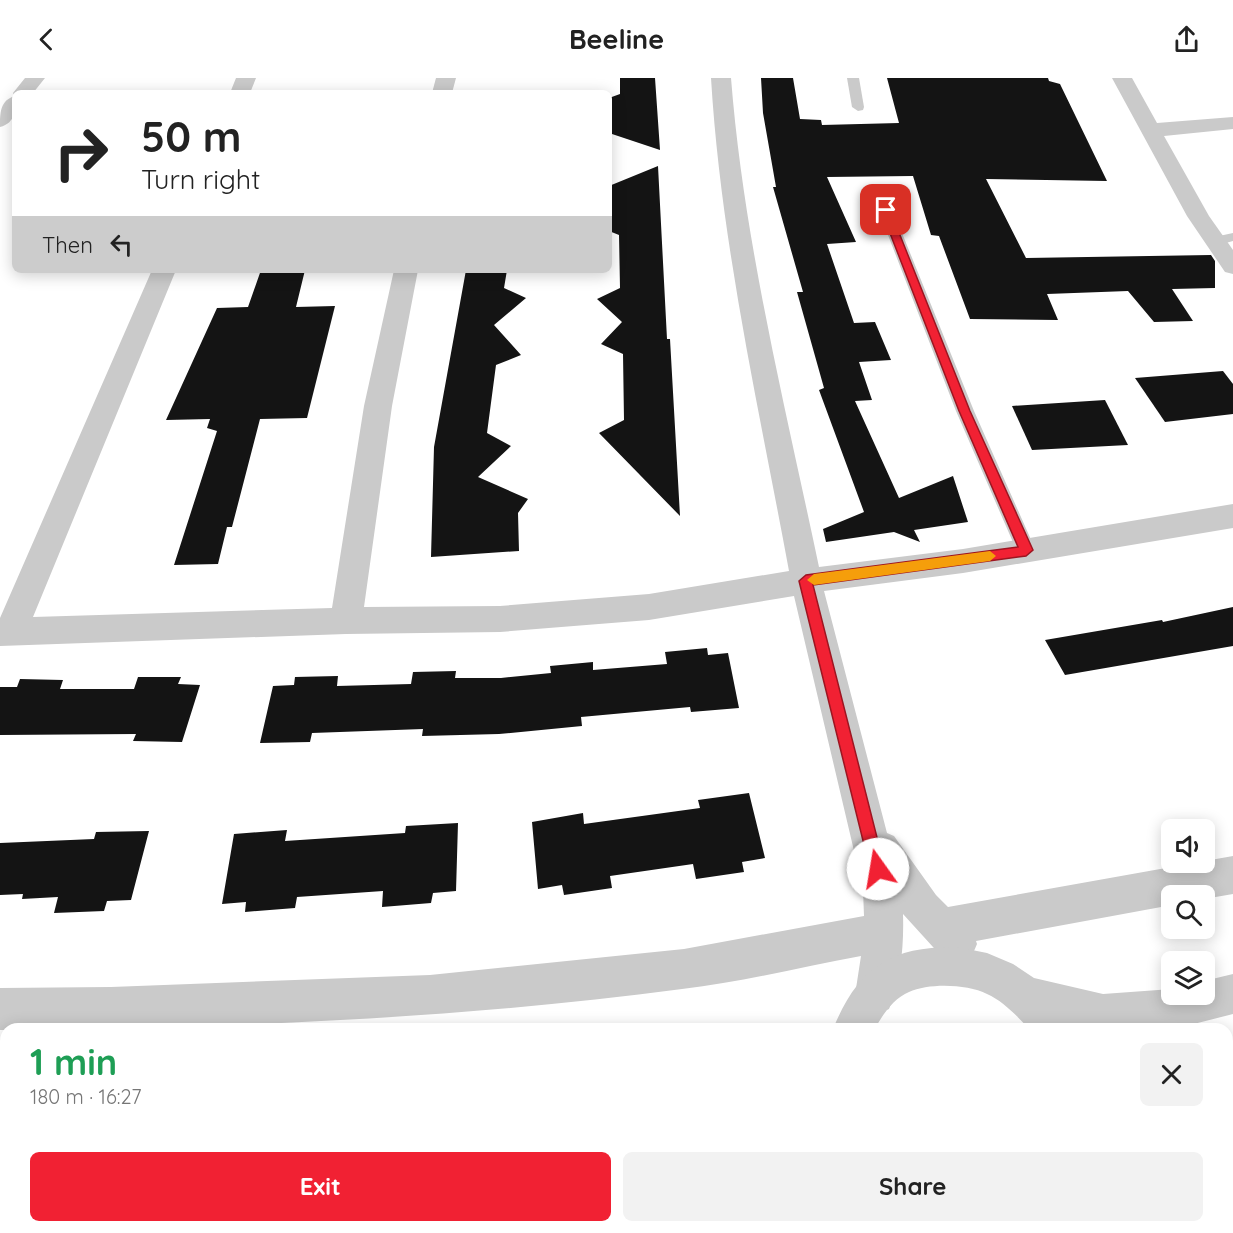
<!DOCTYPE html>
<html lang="en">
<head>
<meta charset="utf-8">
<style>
  :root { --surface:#fff; --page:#f2f2f2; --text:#222; --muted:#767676; --accent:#f12133 }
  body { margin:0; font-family:Quicksand,sans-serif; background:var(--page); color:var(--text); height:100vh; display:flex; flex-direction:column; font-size:22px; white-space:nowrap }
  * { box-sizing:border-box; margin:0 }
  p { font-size:20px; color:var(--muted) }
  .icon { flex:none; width:33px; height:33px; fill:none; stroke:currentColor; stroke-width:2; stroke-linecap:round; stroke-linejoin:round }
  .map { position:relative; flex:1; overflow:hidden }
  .panel { position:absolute; left:0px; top:945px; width:1233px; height:210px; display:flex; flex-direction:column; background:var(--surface); border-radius:18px 18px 0 0; box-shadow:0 3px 15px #0003 }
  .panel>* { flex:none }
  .banner { position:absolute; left:12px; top:12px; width:600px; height:183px; border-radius:9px; box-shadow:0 3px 15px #0003; background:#fff; color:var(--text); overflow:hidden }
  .tools { position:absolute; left:1161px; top:741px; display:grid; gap:12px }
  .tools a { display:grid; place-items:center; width:54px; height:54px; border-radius:9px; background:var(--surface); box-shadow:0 3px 15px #0003; font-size:30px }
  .pin { position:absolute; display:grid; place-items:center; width:51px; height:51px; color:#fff; margin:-26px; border-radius:12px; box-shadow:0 3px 9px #0006 }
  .me { position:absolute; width:66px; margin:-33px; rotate:347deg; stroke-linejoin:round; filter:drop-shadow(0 0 4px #0008) }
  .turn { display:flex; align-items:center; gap:21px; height:126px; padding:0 30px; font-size:27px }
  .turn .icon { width:78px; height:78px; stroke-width:2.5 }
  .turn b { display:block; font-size:42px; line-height:51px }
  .then { display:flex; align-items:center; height:57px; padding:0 30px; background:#0003; gap:12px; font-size:22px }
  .round { display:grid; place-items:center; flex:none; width:63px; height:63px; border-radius:9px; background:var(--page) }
  .summary { display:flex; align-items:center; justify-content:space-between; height:102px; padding:0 30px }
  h1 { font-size:36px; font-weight:800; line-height:45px; color:#1e9e55 }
  .action { display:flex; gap:12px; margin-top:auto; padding:12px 30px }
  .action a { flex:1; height:69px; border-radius:9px; background:var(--accent); color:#fff; font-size:24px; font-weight:800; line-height:69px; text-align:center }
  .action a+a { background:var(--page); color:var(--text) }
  header { display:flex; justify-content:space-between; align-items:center; height:78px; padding:0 30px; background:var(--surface); font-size:27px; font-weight:800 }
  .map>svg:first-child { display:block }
  .building { fill:#141414 }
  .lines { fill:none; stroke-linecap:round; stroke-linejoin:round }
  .service { fill:#cacaca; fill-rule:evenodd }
  .minor { fill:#cacaca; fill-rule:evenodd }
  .tertiary { fill:#cacaca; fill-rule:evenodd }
  .route { fill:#f12133; stroke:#9d1521; stroke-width:1.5 }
  .slow { fill:#f59e0b }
</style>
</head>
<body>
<header><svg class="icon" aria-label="back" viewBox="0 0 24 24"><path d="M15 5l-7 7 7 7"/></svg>Beeline<svg class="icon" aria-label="share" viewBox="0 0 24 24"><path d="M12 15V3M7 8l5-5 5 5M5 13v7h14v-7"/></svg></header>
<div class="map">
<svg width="1233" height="1155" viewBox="0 0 1233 1155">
  <rect width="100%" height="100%" fill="#fff"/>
  <!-- building -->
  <g class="building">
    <polygon points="620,0 655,0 660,72 609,55 609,20 620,16"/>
    <polygon points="761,0 793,0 800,41 821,42 822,47 899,45 887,0 1048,0 1049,3 1060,6 1107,103 986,101 1026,180 1211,177 1215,183 1215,210 1172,211 1193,243 1154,244 1128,213 1047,216 1058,242 970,241 939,158 931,157 913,98 827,99 856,164 827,166 854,245 875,244 891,282 859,284 872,322 855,323 899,420 953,398 968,444 914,452 920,464 894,454 826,464 823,451 864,434 819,312 824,310 797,214 803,214 773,109 776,109 763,35"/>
    <polygon points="658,88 667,261 670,261 680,438 599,355 624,342 623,276 601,266 622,244 597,221 620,210 619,157 609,153 609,108"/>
    <polygon points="261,192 305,192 296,229 335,228 307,340 260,341 232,449 227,449 218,486 174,487 217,353 207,350 210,341 166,342 217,230 248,229"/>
    <polygon points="466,192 507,192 504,210 526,220 494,247 521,277 496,287 487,355 511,368 478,399 528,421 518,435 519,473 431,479 434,369"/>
    <polygon points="1223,293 1233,306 1233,336 1165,344 1135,300"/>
    <polygon points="1105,322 1128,367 1032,372 1012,328"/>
    <polygon points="1233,529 1233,568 1065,597 1045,562 1162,542 1163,544"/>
    <polygon points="707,570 708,577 728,575 739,630 691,634 690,629 581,639 582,648 499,656 422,658 423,651 312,655 310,664 260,665 273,608 294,607 295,599 338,598 337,608 411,606 413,594 456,593 455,600 501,600 551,595 550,588 593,584 593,592 667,586 665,574"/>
    <polygon points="138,599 181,599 178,606 200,607 182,664 133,663 136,656 0,657 0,609 17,609 20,601 63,602 60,611 134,611"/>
    <polygon points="749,715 765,780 742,784 744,794 696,801 693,786 610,798 612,810 564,817 562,807 538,811 532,744 583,735 584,746 700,730 698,722"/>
    <polygon points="458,745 456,813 433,815 431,825 382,829 383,813 297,819 295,830 245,834 246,824 222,826 234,756 287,752 285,763 405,755 406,748"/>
    <polygon points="149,753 131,822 107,823 104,833 54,835 58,819 22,821 23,816 0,817 0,765 94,761 96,754"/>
  </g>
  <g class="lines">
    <!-- service -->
    <g class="service">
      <polygon points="847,0 859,0 864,29 863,32 858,33 852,29"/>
      <polygon points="878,109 885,113 974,333 1036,473 1033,478 1026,481 1019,478 956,333 871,113"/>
      <polygon points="1233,155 1233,163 1215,168 1208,163 1210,160"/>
    </g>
    <!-- minor -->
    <g class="minor">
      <polygon points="25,0 45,0 33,15 15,15 15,18 13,15"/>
      <polygon points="236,0 256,0 250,15 230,15"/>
      <polygon points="436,0 456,0 452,15 432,15"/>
      <path d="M711,0H731C744,165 785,327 819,489L963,471L1233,426V450L963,495L824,513L887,755L894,758L936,817L948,829L1233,778V816L1204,821V818H1172V827L976,863L977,866L971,880L957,886L943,880L903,836C904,867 901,903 889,931L875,937L861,931L855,917L861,878C801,889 742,904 682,911C457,941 227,950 0,952V910L111,909L430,897L684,871L864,838L863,811L794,518L649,542L500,554L346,556L0,568V540L152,192H176L33,539L332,530L364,328L394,192H418L392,328L364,529L500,528L649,516L789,493C759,330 721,166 711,0Z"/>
      <polygon points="1112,0 1132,0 1157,45 1233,39 1233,51 1164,58 1209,138 1233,172 1233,196 1225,194 1187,138"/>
      <path d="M15,18C15,32 16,45 0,49C0,35 0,22 15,18Z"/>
      <polygon points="1043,1149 1089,1149 1088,1155 1042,1155"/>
    </g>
    <!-- tertiary -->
    <g class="tertiary">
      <path d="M957,869L987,875L1013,886L1034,900L1103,916L1172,911V916H1204V903L1233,896V936L1174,951H1029C1017,938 1003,923 987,916C967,906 929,905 909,914C894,920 882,937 875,951H833C858,890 890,868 957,869Z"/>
      <polygon points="1233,964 1233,1006 1227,1007 1227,965"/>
      <rect x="0" y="1024" width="6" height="44"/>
      <polygon points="0,1107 6,1107 6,1149 15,1149 0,1153"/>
      <polygon points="920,1149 976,1149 978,1155 922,1155"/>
      <polygon points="1006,1149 1065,1149 1063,1155 1004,1155"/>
    </g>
  </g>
  <!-- route -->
  <polygon class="route" points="882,130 890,132 970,333 1033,472 1026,478 813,507 885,791 883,797 878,799 872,797 870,791 799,503 806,497 1018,469 959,333 881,132"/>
  <!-- slow -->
  <polygon class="slow" points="990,473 996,478 990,483 814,507 807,502 814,496"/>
</svg>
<div class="tools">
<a><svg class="icon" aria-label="sound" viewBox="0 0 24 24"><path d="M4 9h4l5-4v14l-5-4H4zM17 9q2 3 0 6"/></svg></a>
<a><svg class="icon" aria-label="search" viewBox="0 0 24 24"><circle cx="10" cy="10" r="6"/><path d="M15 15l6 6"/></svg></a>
<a><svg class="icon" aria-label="layers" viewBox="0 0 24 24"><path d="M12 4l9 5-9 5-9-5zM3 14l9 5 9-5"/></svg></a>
</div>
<div class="pin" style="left:886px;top:132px;background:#d93025"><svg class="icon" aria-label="arrive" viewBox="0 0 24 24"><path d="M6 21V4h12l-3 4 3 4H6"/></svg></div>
<svg class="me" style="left:878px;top:791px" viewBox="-20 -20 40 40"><circle r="19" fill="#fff"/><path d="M0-13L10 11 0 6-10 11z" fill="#f12133"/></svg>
<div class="banner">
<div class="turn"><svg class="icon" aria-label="right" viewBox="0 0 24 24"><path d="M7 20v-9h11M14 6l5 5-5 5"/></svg><div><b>50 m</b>Turn right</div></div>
<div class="then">Then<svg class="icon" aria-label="left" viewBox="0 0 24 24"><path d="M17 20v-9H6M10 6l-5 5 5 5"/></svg></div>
</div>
<section class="panel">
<div class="summary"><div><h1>1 min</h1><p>180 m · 16:27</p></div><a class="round"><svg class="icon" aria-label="close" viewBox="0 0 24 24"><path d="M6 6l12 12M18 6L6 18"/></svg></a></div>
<div class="action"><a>Exit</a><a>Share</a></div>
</section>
</div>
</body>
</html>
